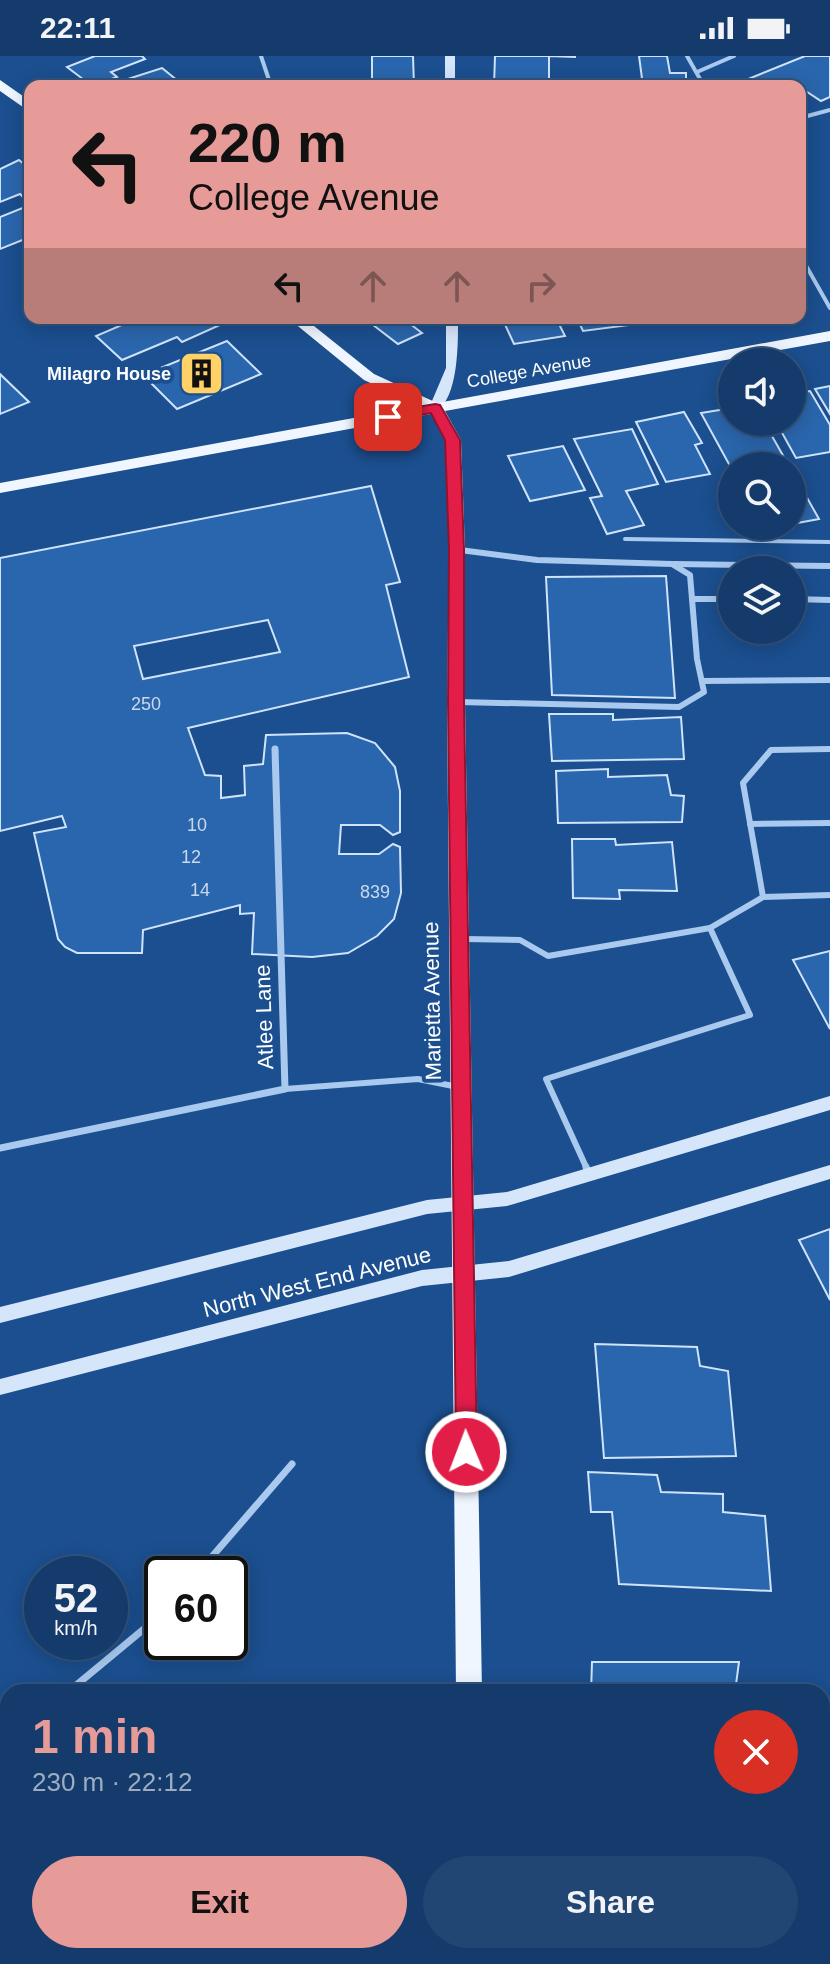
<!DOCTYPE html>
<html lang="en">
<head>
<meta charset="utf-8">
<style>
  :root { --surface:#143b6b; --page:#214673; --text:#f1f3f6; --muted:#9dadc1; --line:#33557e; --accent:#e69b98 }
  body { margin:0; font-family:Helvetica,sans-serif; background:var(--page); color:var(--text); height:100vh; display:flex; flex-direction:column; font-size:30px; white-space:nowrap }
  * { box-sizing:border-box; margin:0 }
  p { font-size:26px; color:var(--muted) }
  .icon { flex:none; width:44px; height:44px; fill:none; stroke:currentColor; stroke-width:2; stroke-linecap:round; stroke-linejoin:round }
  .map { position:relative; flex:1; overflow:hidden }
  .sheet { position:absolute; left:0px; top:1628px; width:830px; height:280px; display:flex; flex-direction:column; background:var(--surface); border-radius:24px 24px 0 0; box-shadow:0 4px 20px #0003,0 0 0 2px var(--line) }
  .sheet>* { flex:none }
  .guide { position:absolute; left:24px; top:24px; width:782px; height:244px; border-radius:16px; box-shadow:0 4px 20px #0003,0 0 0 2px var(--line); background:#e69b98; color:#111; overflow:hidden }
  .controls { position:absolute; left:718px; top:292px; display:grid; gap:16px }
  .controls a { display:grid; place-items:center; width:88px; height:88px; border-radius:50%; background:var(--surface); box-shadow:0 4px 20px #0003,0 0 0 2px var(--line); font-size:40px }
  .speed { position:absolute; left:24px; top:1500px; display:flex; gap:16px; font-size:40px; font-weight:700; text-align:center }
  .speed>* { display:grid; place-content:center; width:104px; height:104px; border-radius:50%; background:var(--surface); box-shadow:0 4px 20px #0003,0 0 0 2px var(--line); line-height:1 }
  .speed small { font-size:20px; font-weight:400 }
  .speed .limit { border:4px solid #111; border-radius:12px; background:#fff; color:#111 }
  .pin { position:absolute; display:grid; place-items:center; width:68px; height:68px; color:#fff; margin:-34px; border-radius:16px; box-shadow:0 4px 12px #0006 }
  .me { position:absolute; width:88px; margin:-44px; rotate:359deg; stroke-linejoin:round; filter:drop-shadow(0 0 6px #0008) }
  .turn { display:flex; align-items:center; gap:28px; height:168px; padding:0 32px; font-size:36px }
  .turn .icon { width:104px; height:104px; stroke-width:2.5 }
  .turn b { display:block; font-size:56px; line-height:68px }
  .lanes { display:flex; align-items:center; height:76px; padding:0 32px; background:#0003; justify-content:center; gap:40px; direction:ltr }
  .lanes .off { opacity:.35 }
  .round { display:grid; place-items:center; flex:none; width:84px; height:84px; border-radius:42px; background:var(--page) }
  .overview { display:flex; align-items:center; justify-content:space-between; height:136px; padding:0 32px }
  h1 { font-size:48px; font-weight:700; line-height:60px; color:var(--accent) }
  .button { display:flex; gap:16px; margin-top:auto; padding:16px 32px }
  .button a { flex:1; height:92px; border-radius:48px; background:var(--accent); color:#111; font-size:32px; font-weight:700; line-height:92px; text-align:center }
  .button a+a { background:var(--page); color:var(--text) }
  .status { display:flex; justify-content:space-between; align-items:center; height:56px; padding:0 40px; background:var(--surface); direction:ltr }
  .status svg { height:22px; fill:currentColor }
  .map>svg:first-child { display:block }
  .building { fill:#2a66ad; stroke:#cfe3fa; stroke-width:2; fill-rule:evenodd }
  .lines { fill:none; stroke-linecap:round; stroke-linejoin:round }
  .lane-far2 { stroke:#a9c9ee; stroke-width:4 }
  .lane-far1 { stroke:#a9c9ee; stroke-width:6 }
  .lane { stroke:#a9c9ee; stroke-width:7 }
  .street { stroke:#a9c9ee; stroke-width:7 }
  .secondary { fill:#d6e6fa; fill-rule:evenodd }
  .primary { fill:#f0f6ff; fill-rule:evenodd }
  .route { fill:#e11d48; stroke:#92132f; stroke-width:2 }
  .labels { text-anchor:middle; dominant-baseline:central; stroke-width:8; stroke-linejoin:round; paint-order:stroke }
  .far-street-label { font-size:18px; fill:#fff; stroke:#1b4f8f }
  .far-poi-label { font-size:18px; font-weight:bold; fill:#fff; stroke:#1b4f8f; text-anchor:end }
  .number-label { font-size:18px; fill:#cad9ea }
  .street-label { font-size:22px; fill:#fff; stroke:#1b4f8f }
</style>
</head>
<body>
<div class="status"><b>22:11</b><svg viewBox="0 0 49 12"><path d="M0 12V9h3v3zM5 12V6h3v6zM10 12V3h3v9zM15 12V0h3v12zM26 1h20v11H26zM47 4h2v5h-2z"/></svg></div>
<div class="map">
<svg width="830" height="1908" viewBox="0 0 830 1908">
  <rect width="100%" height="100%" fill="#1b4f8f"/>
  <!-- building -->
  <g class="building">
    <polygon points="95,0 142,0 145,3 111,16 117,21 92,30 67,11"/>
    <polygon points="372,0 413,0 414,30 345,30 372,28"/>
    <polygon points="495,0 575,0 575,1 549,0 549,30 494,30"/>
    <polygon points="639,0 667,0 670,17 686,17 686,30 643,30"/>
    <polygon points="805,0 830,0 830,41 821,45 792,26 781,30 731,30"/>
    <polygon points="162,12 178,25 165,30 106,30"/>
    <polygon points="19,104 30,113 30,140 24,142 20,138 0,146 0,113"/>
    <polygon points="30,149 30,181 0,193 0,161"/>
    <polygon points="138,262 213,262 220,269 182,286 177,281 122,304 96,280"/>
    <polygon points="364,262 415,262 415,268 409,267 422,277 398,288"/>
    <polygon points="502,262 556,262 565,280 514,288"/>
    <polygon points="577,262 634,262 637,268 583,275"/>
    <polygon points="227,285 261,318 177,353 143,319"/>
    <polygon points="0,318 29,346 0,358"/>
    <polygon points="830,330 830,358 815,333"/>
    <polygon points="810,335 830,369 830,396 796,402 776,366 792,366 792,338"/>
    <polygon points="732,352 732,366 764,366 789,410 750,410 748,407 730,410 701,357"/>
    <polygon points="684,356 702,387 695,389 710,418 666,426 636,366"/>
    <polygon points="632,373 658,428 626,435 644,469 607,478 590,442 602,440 574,383"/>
    <polygon points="563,390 585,434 530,445 508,400"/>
    <polygon points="792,415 819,463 792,468"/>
    <path d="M371,430L400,526L386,529L409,621L188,672L205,719L221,720V742L245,739L244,710L263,708L266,679L347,677L375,687L395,711L400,735V776L393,779L380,769H341L339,798H379L393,788L400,791L401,837L394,863L377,880L348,897L312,901L252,898L254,857L240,858V849L143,874L142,897H77L65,891L58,883L34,777L66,771L62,760L0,775V502ZM268,564L280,596L143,623L134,590Z"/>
    <polygon points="666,520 675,642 552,639 546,521"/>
    <polygon points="549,658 613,658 613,664 681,661 684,703 552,705"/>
    <polygon points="608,713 608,721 667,719 671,739 684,740 682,766 558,767 556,715"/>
    <polygon points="572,783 615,783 616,789 672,786 677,835 619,834 620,843 573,842"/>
    <polygon points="830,895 830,973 793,904"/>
    <polygon points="830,1173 830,1244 799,1184"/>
    <polygon points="595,1288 697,1291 700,1310 728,1315 736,1400 604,1402"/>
    <polygon points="588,1416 657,1419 661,1436 723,1438 723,1456 765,1460 771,1535 619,1528 612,1456 591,1456"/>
    <polygon points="592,1606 739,1606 735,1636 591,1636"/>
    <polygon points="668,1900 732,1900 733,1908 669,1908"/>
  </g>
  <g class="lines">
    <!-- lane-far2 -->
    <g class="lane-far2">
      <polyline points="261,0 271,30"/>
      <polyline points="687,0 704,30"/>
      <polyline points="697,16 734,0"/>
      <polyline points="800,62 830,54"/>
      <polyline points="800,199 830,252"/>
      <polyline points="625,483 830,486"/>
    </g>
    <!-- lane-far1 -->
    <g class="lane-far1">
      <polyline points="674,508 830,510"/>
      <polyline points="692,543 732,543"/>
      <polyline points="792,543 830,544"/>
      <polyline points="702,625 830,624"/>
      <polyline points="459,646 679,651 704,636 697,603 690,519 672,508 537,504 460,494"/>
      <polyline points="750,768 830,767"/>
      <polyline points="763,841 743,727 771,694 830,693"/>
      <polyline points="710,872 763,841 830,839"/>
      <polyline points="464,883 520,884 548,900 710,872 750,959 546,1023 587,1113"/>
      <polyline points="285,1033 418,1023 458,1031"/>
    </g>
    <!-- lane -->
    <g class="lane">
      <polyline points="586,1111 589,1118"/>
      <polyline points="197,1518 292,1408"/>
      <polyline points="68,1636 162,1558"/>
      <polyline points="0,1654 8,1654"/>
    </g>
    <!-- street -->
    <polyline class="street" points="0,1092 285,1033 275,693"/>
    <!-- secondary -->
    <g class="secondary">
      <rect x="445" y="0" width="10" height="30"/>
      <path d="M446,262H458C458,286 459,343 435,356L429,352L446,312Z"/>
      <polygon points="830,1040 830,1054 507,1150 427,1158 0,1267 0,1251 427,1144 507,1136"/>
      <polygon points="830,1109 830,1123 509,1221 422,1230 0,1339 0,1323 422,1214 509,1205"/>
    </g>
    <!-- primary -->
    <g class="primary">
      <polygon points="0,24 30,45 30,56 0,35"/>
      <polygon points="288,262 304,262 374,318 437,347 830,275 830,285 445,355 461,384 465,493 465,646 482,1636 456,1636 447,646 449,493 445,384 431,358 0,437 0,427 419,350 364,324"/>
      <rect x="460" y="1900" width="26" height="8"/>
    </g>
  </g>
  <!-- route -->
  <polygon class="route" points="435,348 440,349 460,384 464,493 464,646 477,1396 474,1403 466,1406 459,1403 456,1396 448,646 449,493 445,384 431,357 388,365 381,361 388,356"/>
  <!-- icons -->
  <defs>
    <symbol id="building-square" viewBox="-11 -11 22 22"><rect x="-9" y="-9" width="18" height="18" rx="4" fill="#ffd166" stroke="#1b4f8f"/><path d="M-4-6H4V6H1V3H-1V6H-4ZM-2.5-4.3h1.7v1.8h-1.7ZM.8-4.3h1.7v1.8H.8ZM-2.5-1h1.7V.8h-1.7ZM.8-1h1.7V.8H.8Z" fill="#111"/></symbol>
  </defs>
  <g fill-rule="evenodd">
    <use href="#building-square" x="176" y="292" width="51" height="51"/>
  </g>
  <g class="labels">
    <!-- far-street labels -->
    <g class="far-street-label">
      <text transform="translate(529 315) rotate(-10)">College Avenue</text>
    </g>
    <!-- far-poi labels -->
    <g class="far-poi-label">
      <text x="171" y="318">Milagro House</text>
    </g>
    <!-- number labels -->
    <g class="number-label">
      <text x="146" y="648">250</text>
      <text x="197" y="769">10</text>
      <text x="191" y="801">12</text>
      <text x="200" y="834">14</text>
      <text x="375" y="836">839</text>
    </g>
    <!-- street labels -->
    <g class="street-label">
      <text transform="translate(432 945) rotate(-91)">Marietta Avenue</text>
      <text transform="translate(264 961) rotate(-92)">Atlee Lane</text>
      <text transform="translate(317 1226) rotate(-14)">North West End Avenue</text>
    </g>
  </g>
</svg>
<div class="controls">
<a><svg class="icon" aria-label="sound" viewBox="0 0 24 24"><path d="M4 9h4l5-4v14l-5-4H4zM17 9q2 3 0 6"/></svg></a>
<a><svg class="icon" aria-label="search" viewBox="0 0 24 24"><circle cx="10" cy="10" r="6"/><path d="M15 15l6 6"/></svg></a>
<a><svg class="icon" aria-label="layers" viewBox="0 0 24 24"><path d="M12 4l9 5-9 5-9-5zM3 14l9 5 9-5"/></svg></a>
</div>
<div class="speed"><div>52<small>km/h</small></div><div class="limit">60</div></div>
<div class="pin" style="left:388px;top:361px;background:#d93025"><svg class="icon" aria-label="arrive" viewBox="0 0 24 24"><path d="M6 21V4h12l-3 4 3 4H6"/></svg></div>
<svg class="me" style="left:466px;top:1396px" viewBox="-20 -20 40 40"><circle r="17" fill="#e11d48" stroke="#fff" stroke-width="3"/><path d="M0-11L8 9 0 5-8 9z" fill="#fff"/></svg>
<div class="guide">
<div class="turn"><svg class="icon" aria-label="left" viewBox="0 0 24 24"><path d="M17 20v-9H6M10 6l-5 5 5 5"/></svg><div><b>220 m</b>College Avenue</div></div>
<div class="lanes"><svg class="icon" aria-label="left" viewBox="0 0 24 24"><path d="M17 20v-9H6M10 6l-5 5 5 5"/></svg><svg class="icon off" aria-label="ahead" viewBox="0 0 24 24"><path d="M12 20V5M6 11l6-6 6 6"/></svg><svg class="icon off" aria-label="ahead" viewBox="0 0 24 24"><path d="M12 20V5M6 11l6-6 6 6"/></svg><svg class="icon off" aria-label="right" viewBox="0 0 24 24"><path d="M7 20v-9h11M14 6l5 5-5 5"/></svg></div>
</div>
<section class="sheet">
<div class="overview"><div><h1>1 min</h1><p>230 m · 22:12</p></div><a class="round" style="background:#d93025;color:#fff"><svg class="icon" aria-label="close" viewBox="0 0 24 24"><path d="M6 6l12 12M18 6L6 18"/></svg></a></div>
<div class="button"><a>Exit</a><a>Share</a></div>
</section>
</div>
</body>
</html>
